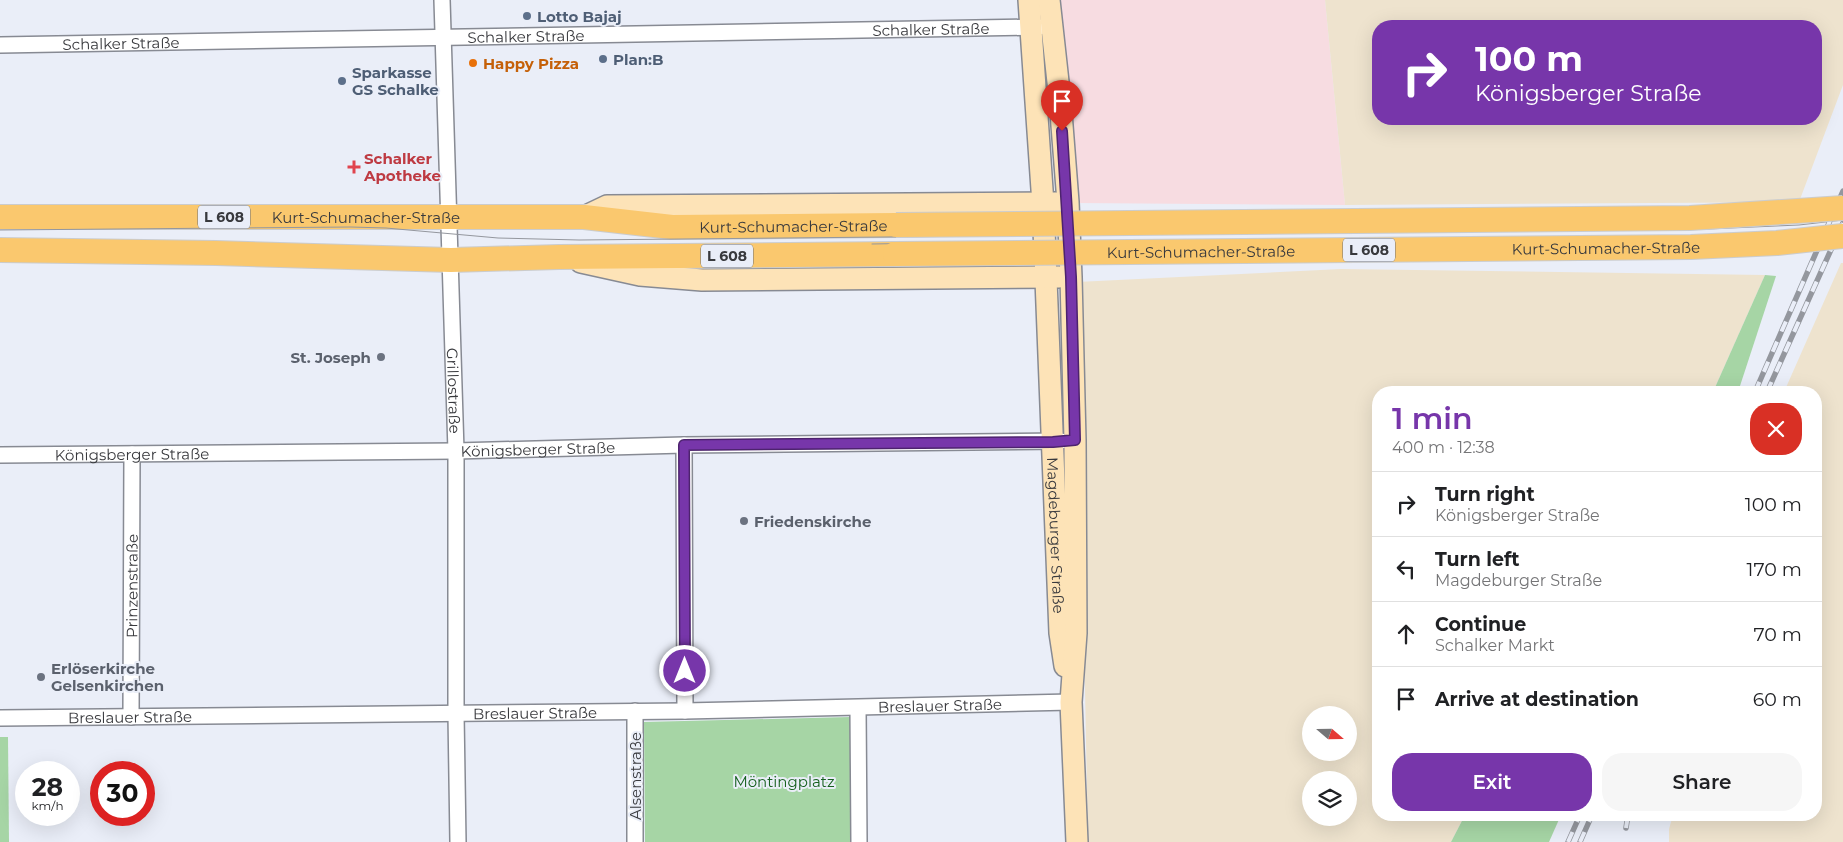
<!DOCTYPE html>
<html lang="en">
<head>
<meta charset="utf-8">
<style>
  :root { --surface:#fff; --page:#f6f6f6; --text:#202124; --muted:#757577; --line:#e0e0e0; --accent:#7736aa }
  body { margin:0; font-family:Montserrat,sans-serif; background:var(--page); color:var(--text); height:100vh; display:flex; flex-direction:column; font-size:19px; white-space:nowrap }
  * { box-sizing:border-box; margin:0 }
  p { font-size:16px; color:var(--muted) }
  .icon { flex:none; width:28px; height:28px; fill:none; stroke:currentColor; stroke-width:2; stroke-linecap:round; stroke-linejoin:round }
  .map { position:relative; flex:1; overflow:hidden }
  .drawer { position:absolute; left:1372px; top:386px; width:450px; height:435px; display:flex; flex-direction:column; background:var(--surface); border-radius:20px; box-shadow:0 5px 20px #0002 }
  .drawer>* { flex:none }
  .guide { position:absolute; left:1372px; top:20px; width:450px; height:105px; border-radius:20px; box-shadow:0 5px 20px #0002; background:#7736aa; color:#fff; overflow:hidden }
  .needle { width:32px; rotate:110deg }
  .buttons { position:absolute; left:1302px; top:706px; display:grid; gap:10px }
  .buttons a { display:grid; place-items:center; width:55px; height:55px; border-radius:50%; background:var(--surface); box-shadow:0 5px 20px #0002; font-size:25px }
  .speed { position:absolute; left:15px; top:761px; display:flex; gap:10px; font-size:25px; font-weight:700; text-align:center }
  .speed>* { display:grid; place-content:center; width:65px; height:65px; border-radius:50%; background:var(--surface); box-shadow:0 5px 20px #0002; line-height:1 }
  .speed small { font-size:12px; font-weight:400 }
  .speed .limit { border:8px solid #d22; background:#fff; color:#111 }
  .pin { position:absolute; display:grid; place-items:center; width:42px; height:42px; color:#fff; margin:-51px -21px; border-radius:50% 50% 50% 0; rotate:-45deg; box-shadow:0 0 5px #0007 }
  .pin .icon { rotate:45deg }
  .me { position:absolute; width:55px; margin:-28px; rotate:0deg; stroke-linejoin:round; filter:drop-shadow(0 0 4px #0008) }
  .turn { display:flex; align-items:center; gap:18px; height:105px; padding:0 20px; font-size:22px }
  .turn .icon { width:65px; height:65px; stroke-width:2.5 }
  .turn b { display:block; font-size:35px; line-height:42px }
  .round { display:grid; place-items:center; flex:none; width:52px; height:52px; border-radius:20px; background:var(--page) }
  .headline { display:flex; align-items:center; justify-content:space-between; height:85px; padding:0 20px }
  h1 { font-size:30px; font-weight:600; line-height:38px; color:var(--accent) }
  .cta { display:flex; gap:10px; margin-top:auto; padding:10px 20px }
  .cta a { flex:1; height:58px; border-radius:20px; background:var(--accent); color:#fff; font-size:20px; font-weight:600; line-height:58px; text-align:center }
  .cta a+a { background:var(--page); color:var(--text) }
  ul { padding:0; list-style:none }
  li { display:flex; align-items:center; gap:15px; height:65px; padding:0 20px; border-top:1px solid var(--line) }
  li div { flex:1 }
  li b { display:block; font-size:19px }
  li em { font-style:normal }
  .map>svg:first-child { display:block }
  .commercial { fill:#f7dce1 }
  .industrial { fill:#eee3ce; fill-rule:evenodd }
  .green { fill:#a6d5a5 }
  .lines { fill:none; stroke-linecap:round; stroke-linejoin:round }
  .street-casing { stroke:#878a93; stroke-width:18 }
  .secondary-casing { stroke:#878a93; stroke-width:24 }
  .primary-casing { stroke:#cbcccd; stroke-width:26 }
  .street { stroke:#fff; stroke-width:15 }
  .secondary { stroke:#fde3b7; stroke-width:21 }
  .primary { stroke:#fac86e; stroke-width:24 }
  .tram { stroke:#94979e; stroke-width:1 }
  .rail-casing { stroke:#94979e; stroke-width:5.5 }
  .rail { stroke:#eaeef8; stroke-width:4; stroke-dasharray:11; stroke-linecap:butt }
  .primary-bridge-casing { stroke:#cbcccd; stroke-width:26; stroke-linecap:butt }
  .primary-bridge { stroke:#fac86e; stroke-width:24 }
  .route-casing { stroke:#4d236e; stroke-width:12 }
  .route { stroke:#7736aa; stroke-width:9 }
  .service-dot { fill:#5c6f8a; stroke:#eaeef8; stroke-width:2 }
  .food-dot { fill:#e8710a; stroke:#eaeef8; stroke-width:2 }
  .health-dot { fill:#e0444e; stroke:#eaeef8; stroke-width:2 }
  .worship-dot { fill:#6b7280; stroke:#eaeef8; stroke-width:2 }
  .labels { text-anchor:middle; dominant-baseline:central; stroke-width:4; stroke-linejoin:round; paint-order:stroke }
  .shield { fill:#eaeef8; stroke:#6d6f75; stroke-width:1 }
  .shield-label { font-size:14px; font-weight:bold; fill:#38393d }
  .service-label { font-size:15px; font-weight:bold; fill:#4e5e75; stroke:#eaeef8; text-anchor:start }
  .street-label { font-size:15px; fill:#38393d; stroke:#eaeef8 }
  .food-label { font-size:15px; font-weight:bold; fill:#c56008; stroke:#eaeef8; text-anchor:start }
  .health-label { font-size:15px; font-weight:bold; fill:#be3a42; stroke:#eaeef8; text-anchor:start }
  .worship-label { font-size:15px; font-weight:bold; fill:#5b616d; stroke:#eaeef8; text-anchor:start }
  .park-label { font-size:15px; fill:#17601f; stroke:#eaeef8 }
</style>
</head>
<body>
<div class="map">
<svg width="1843" height="842" viewBox="0 0 1843 842">
  <rect width="100%" height="100%" fill="#eaeef8"/>
  <!-- commercial -->
  <polygon class="commercial" points="1057,0 1325,0 1345,205 1074,203"/>
  <!-- industrial -->
  <g class="industrial">
    <path d="M1325,0H1843V85L1799,202L1345,205ZM1379,26H1816V119H1379Z"/>
    <polygon points="1841,263 1843,263 1843,842 1669,842 1669,829 1673,815 1816,815 1816,392 1784,392"/>
    <path d="M1341,269L1765,275L1713,392H1379V815H1465L1451,842H1088L1077,282ZM1311,715H1349V752H1311ZM1311,780H1349V818H1311Z"/>
  </g>
  <!-- green -->
  <g class="green">
    <polygon points="1765,275 1776,276 1738,392 1713,392"/>
    <polygon points="850,717 852,842 645,842 644,722"/>
    <polygon points="0,737 8,737 9,842 0,842"/>
    <polygon points="1465,815 1561,815 1549,842 1451,842"/>
  </g>
  <g class="lines">
    <defs>
      <g id="street">
        <path id="s1" d="M442,0L456,451V714L458,842"/>
        <path id="s2" d="M0,45L1039,27"/>
        <polyline points="684,445 685,711"/>
        <path id="s3" d="M0,455L456,451L684,445L1061,441"/>
        <polyline points="858,708 859,842"/>
        <path id="s4" d="M131,717L132,454"/>
        <path id="s5" d="M0,718L685,711L1071,702"/>
        <polyline points="635,842 635,711"/>
      </g>
      <g id="secondary">
        <path id="s6" d="M1029,0L1043,204L1060,633L1065,666"/>
        <polyline points="1049,0 1060,100 1068,202 1071,277 1075,440 1076,633 1071,702 1077,842"/>
        <polyline points="584,217 607,206 1056,203"/>
        <polyline points="581,262 640,275 702,280 1059,277"/>
      </g>
      <g id="primary">
        <path id="s7" d="M0,217H584L672,227L896,225"/>
        <polyline points="0,250 216,253 451,260 559,257 895,254"/>
      </g>
    </defs>
    <!-- street casing -->
    <use href="#street" class="street-casing"/>
    <!-- secondary casing -->
    <use href="#secondary" class="secondary-casing"/>
    <!-- primary casing -->
    <use href="#primary" class="primary-casing"/>
    <!-- street -->
    <use href="#street" class="street"/>
    <!-- secondary -->
    <use href="#secondary" class="secondary"/>
    <!-- primary -->
    <use href="#primary" class="primary"/>
    <!-- tram -->
    <g class="tram">
      <polyline points="0,230 351,227 386,228 498,238 579,240 1708,229 1799,225 1843,220"/>
      <polyline points="872,244 932,243"/>
    </g>
    <defs>
      <g id="rail">
        <polyline points="1755,392 1843,191"/>
        <polyline points="1767,392 1843,223"/>
        <polyline points="1626,828 1628,815"/>
        <polyline points="1568,842 1580,815"/>
        <polyline points="1580,842 1592,815"/>
      </g>
    </defs>
    <!-- rail casing -->
    <use href="#rail" class="rail-casing"/>
    <!-- rail -->
    <use href="#rail" class="rail"/>
    <defs>
      <g id="primary-bridge">
        <polyline points="896,225 1690,218 1843,208"/>
        <path id="s8" d="M895,254L1691,247L1777,243L1843,236"/>
      </g>
    </defs>
    <!-- primary-bridge casing -->
    <use href="#primary-bridge" class="primary-bridge-casing"/>
    <!-- primary-bridge -->
    <use href="#primary-bridge" class="primary-bridge"/>
  </g>
  <g class="lines">
    <defs>
      <polyline id="route" points="685,671 684,445 1053,442 1075,440 1071,277 1062,131"/>
    </defs>
    <!-- route casing -->
    <use href="#route" class="route-casing"/>
    <!-- route -->
    <use href="#route" class="route"/>
  </g>
  <!-- markers -->
  <g class="service-dot">
    <circle cx="527" cy="16" r="5"/>
    <circle cx="603" cy="59" r="5"/>
    <circle cx="342" cy="81" r="5"/>
  </g>
  <circle class="food-dot" cx="473" cy="63" r="5"/>
  <path class="health-dot" d="M351.5 159.5h5v5h5v5h-5v5h-5v-5h-5v-5h5z"/>
  <g class="worship-dot">
    <circle cx="381" cy="357" r="5"/>
    <circle cx="744" cy="521" r="5"/>
    <circle cx="41" cy="677" r="5"/>
  </g>
  <g class="labels">
    <!-- shield labels -->
    <g class="shield">
      <rect x="198" y="205.5" width="52" height="23" rx="4"/>
      <rect x="1343" y="238.5" width="52" height="23" rx="4"/>
      <rect x="701" y="244.5" width="52" height="23" rx="4"/>
    </g>
    <g class="shield-label">
      <text x="224" y="217">L 608</text>
      <text x="1369" y="250">L 608</text>
      <text x="727" y="256">L 608</text>
    </g>
    <!-- service labels -->
    <g class="service-label">
      <text x="537" y="16">Lotto Bajaj</text>
      <text x="613" y="59">Plan:B</text>
      <text x="352" y="72">Sparkasse<tspan x="352" dy="17">GS Schalke</tspan></text>
    </g>
    <!-- street labels -->
    <g class="street-label">
      <text stroke="none"><textPath href="#s2" startOffset="931">Schalker Straße</textPath></text>
      <text stroke="none"><textPath href="#s2" startOffset="526">Schalker Straße</textPath></text>
      <text stroke="none"><textPath href="#s2" startOffset="121">Schalker Straße</textPath></text>
      <text stroke="none"><textPath href="#s7" startOffset="366">Kurt-Schumacher-Straße</textPath></text>
      <text stroke="none"><textPath href="#s7" startOffset="794">Kurt-Schumacher-Straße</textPath></text>
      <text stroke="none"><textPath href="#s8" startOffset="711">Kurt-Schumacher-Straße</textPath></text>
      <text stroke="none"><textPath href="#s8" startOffset="306">Kurt-Schumacher-Straße</textPath></text>
      <text stroke="none"><textPath href="#s1" startOffset="391">Grillostraße</textPath></text>
      <text stroke="none"><textPath href="#s3" startOffset="538">Königsberger Straße</textPath></text>
      <text stroke="none"><textPath href="#s3" startOffset="132">Königsberger Straße</textPath></text>
      <text stroke="none"><textPath href="#s6" startOffset="536">Magdeburger Straße</textPath></text>
      <text stroke="none"><textPath href="#s4" startOffset="131">Prinzenstraße</textPath></text>
      <text stroke="none"><textPath href="#s5" startOffset="940">Breslauer Straße</textPath></text>
      <text stroke="none"><textPath href="#s5" startOffset="535">Breslauer Straße</textPath></text>
      <text stroke="none"><textPath href="#s5" startOffset="130">Breslauer Straße</textPath></text>
      <text transform="translate(635 776) rotate(-90)">Alsenstraße</text>
    </g>
    <!-- food labels -->
    <g class="food-label">
      <text x="483" y="63">Happy Pizza</text>
    </g>
    <!-- health labels -->
    <g class="health-label">
      <text x="364" y="158">Schalker<tspan x="364" dy="17">Apotheke</tspan></text>
    </g>
    <!-- worship labels -->
    <g class="worship-label">
      <text x="371" y="357" text-anchor="end">St. Joseph</text>
      <text x="754" y="521">Friedenskirche</text>
      <text x="51" y="668">Erlöserkirche<tspan x="51" dy="17">Gelsenkirchen</tspan></text>
    </g>
    <!-- park labels -->
    <g class="park-label">
      <text x="784" y="781">Möntingplatz</text>
    </g>
  </g>
</svg>
<div class="buttons">
<a><svg class="needle" viewBox="-14 -14 28 28"><path d="M0-13l5 13h-10z" fill="#e53935"/><path d="M0 13l5-13h-10z" fill="#757577"/></svg></a>
<a><svg class="icon" aria-label="layers" viewBox="0 0 24 24"><path d="M12 4l9 5-9 5-9-5zM3 14l9 5 9-5"/></svg></a>
</div>
<div class="speed"><div>28<small>km/h</small></div><div class="limit">30</div></div>
<div class="pin" style="left:1062px;top:131px;background:#d93025"><svg class="icon" aria-label="arrive" viewBox="0 0 24 24"><path d="M6 21V4h12l-3 4 3 4H6"/></svg></div>
<svg class="me" style="left:685px;top:671px" viewBox="-20 -20 40 40"><circle r="17" fill="#7736aa" stroke="#fff" stroke-width="3"/><path d="M0-11L8 9 0 5-8 9z" fill="#fff"/></svg>
<div class="guide">
<div class="turn"><svg class="icon" aria-label="right" viewBox="0 0 24 24"><path d="M7 20v-9h11M14 6l5 5-5 5"/></svg><div><b>100 m</b>Königsberger Straße</div></div>
</div>
<section class="drawer">
<div class="headline"><div><h1>1 min</h1><p>400 m · 12:38</p></div><a class="round" style="background:#d93025;color:#fff"><svg class="icon" aria-label="close" viewBox="0 0 24 24"><path d="M6 6l12 12M18 6L6 18"/></svg></a></div>
<ul>
<li><svg class="icon" aria-label="right" viewBox="0 0 24 24"><path d="M7 20v-9h11M14 6l5 5-5 5"/></svg><div><b>Turn right</b><p>Königsberger Straße</p></div><em>100 m</em></li>
<li><svg class="icon" aria-label="left" viewBox="0 0 24 24"><path d="M17 20v-9H6M10 6l-5 5 5 5"/></svg><div><b>Turn left</b><p>Magdeburger Straße</p></div><em>170 m</em></li>
<li><svg class="icon" aria-label="ahead" viewBox="0 0 24 24"><path d="M12 20V5M6 11l6-6 6 6"/></svg><div><b>Continue</b><p>Schalker Markt</p></div><em>70 m</em></li>
<li><svg class="icon" aria-label="arrive" viewBox="0 0 24 24"><path d="M6 21V4h12l-3 4 3 4H6"/></svg><div><b>Arrive at destination</b></div><em>60 m</em></li>
</ul>
<div class="cta"><a>Exit</a><a>Share</a></div>
</section>
</div>
</body>
</html>
